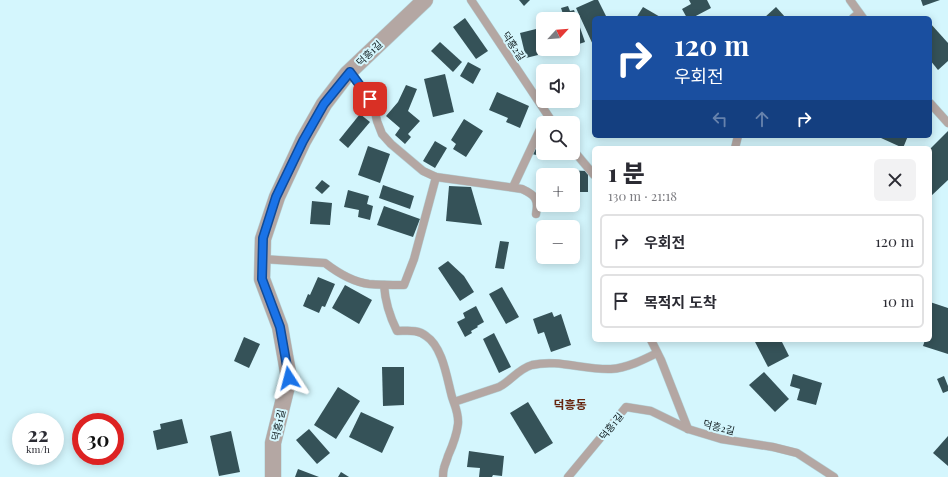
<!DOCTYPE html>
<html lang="ko">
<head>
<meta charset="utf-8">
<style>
  :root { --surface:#fff; --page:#f2f2f3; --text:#2b2b33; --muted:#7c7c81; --line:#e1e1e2 }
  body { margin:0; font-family:"Playfair Display","Noto Sans KR",serif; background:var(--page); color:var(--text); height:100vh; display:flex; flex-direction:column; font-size:15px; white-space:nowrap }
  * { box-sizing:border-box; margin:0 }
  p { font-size:13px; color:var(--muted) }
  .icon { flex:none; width:22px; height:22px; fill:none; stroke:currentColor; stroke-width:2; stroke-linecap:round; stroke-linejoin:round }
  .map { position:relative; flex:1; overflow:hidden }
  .panel { position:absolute; left:592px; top:146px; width:340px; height:196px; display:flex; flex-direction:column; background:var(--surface); border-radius:6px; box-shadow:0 2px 10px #0003 }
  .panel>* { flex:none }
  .guide { position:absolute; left:592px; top:16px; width:340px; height:122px; border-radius:6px; box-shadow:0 2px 10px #0003; background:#1a4fa0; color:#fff; overflow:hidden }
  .needle { width:26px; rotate:64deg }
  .tools { position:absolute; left:536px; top:12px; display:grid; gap:8px }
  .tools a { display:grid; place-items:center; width:44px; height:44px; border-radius:6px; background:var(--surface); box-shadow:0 2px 10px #0003; font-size:20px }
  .speed { position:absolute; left:12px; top:413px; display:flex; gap:8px; font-size:20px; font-weight:700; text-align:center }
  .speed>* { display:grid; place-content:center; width:52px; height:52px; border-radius:50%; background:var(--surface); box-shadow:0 2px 10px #0003; line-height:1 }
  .speed small { font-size:10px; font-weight:400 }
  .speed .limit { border:6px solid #d22; background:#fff; color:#111 }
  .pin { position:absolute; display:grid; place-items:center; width:34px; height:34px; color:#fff; margin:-17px; border-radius:8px; box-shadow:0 2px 6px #0006 }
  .me { position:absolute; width:44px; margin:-22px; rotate:351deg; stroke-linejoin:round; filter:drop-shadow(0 0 3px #0008) }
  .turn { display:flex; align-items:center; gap:14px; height:84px; padding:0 16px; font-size:18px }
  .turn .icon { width:52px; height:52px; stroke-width:2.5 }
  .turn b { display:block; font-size:28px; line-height:34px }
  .lanes { display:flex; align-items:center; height:38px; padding:0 16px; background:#0003; justify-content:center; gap:20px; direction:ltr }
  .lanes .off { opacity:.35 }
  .round { display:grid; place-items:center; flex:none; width:42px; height:42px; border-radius:6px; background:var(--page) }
  .summary { display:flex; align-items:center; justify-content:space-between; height:68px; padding:0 16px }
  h1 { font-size:24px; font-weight:800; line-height:30px }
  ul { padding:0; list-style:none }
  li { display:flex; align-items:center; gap:12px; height:54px; margin:0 8px 6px; padding:0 8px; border:2px solid var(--line); border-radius:6px }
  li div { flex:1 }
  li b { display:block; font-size:15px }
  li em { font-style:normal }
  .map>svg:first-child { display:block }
  .building { fill:#355258 }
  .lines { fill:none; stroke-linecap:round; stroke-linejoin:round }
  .service-casing { stroke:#b4d3d9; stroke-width:9 }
  .minor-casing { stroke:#b4d3d9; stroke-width:17 }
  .service { stroke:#b4a7a3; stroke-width:8 }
  .minor { stroke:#b4a7a3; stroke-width:16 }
  .route-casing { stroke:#114b97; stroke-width:10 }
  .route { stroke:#1a73e8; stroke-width:7 }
  .labels { text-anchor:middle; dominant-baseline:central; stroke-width:4; stroke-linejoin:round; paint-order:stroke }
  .street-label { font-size:10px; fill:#0d191c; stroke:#d4f6fd }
  .quarter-label { font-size:12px; font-weight:bold; fill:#66240d; stroke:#d4f6fd }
</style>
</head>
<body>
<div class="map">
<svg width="948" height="477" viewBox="0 0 948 477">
  <rect width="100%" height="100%" fill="#d4f6fd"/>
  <!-- building -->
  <g class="building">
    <polygon points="519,0 530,0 524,6"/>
    <polygon points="594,0 598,0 607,18 594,18 594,47 576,8"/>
    <polygon points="689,0 707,0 711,8 692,18 687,18 682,9 691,4"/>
    <polygon points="921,0 940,0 923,6"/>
    <polygon points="568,6 570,11 574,10 585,42 573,46 573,19 560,19 559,15 563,14 561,8"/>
    <polygon points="643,7 662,18 636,18"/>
    <polygon points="776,7 786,18 764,18"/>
    <polygon points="465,18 488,51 476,59 453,27"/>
    <polygon points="930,23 948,43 948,61 938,70 930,60"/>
    <polygon points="536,29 542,54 526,58 520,33"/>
    <polygon points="440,42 462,62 453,72 431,51"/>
    <polygon points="468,62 481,69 473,84 460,76"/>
    <polygon points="445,74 454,112 433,117 424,79"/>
    <polygon points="406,85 417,89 408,111 420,121 408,134 411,137 405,144 395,135 400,128 386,116 398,102"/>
    <polygon points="497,92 529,106 520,128 506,122 508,118 489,110"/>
    <polygon points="360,114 370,122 348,148 339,140"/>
    <polygon points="464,119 483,131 466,157 453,149 456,144 451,140"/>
    <polygon points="948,131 948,180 930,197 930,149"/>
    <polygon points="882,136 908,136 903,148 881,138"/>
    <polygon points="539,137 543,139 543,153 551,153 549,158 532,154"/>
    <polygon points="435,141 447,148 435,168 423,161"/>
    <polygon points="368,146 390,154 380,183 358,175"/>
    <polygon points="559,170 588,171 588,192 573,192 573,175 559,175"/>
    <polygon points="322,180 330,186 322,194 315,188"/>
    <polygon points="383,185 414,196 410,209 379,198"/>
    <polygon points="449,186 471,187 482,225 446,221"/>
    <polygon points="348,190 369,196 367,204 373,206 370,220 358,217 359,210 344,207"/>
    <polygon points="312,201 332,203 330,225 310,224"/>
    <polygon points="384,206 420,219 413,237 377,225"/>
    <polygon points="500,241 509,242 504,269 495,268"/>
    <polygon points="448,261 464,276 474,292 460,301 438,268"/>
    <polygon points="318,277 335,284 325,307 322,306 319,313 303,306 308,294 310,295"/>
    <polygon points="345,285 372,300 359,324 332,308"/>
    <polygon points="502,287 519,317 506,324 489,294"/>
    <polygon points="930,302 948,308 948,354 923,346 925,340 930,340"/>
    <polygon points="476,306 484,322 477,326 478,327 471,331 472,333 465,337 457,322 465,318 463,313"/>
    <polygon points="552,312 554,317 561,314 571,345 551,352 544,332 538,334 533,319"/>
    <polygon points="494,333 511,367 499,373 483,339"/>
    <polygon points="244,337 260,344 249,368 234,361"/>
    <polygon points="754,340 781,340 789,356 768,367"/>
    <polygon points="382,367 404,367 404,405 383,406"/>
    <polygon points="764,372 789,399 775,412 749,385"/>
    <polygon points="793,374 822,383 816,405 797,400 800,389 790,386"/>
    <polygon points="944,376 948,386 948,391 943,393 937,379"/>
    <polygon points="338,387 360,401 336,439 314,425"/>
    <polygon points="528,402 553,443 535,454 510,413"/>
    <polygon points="361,412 394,427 382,453 349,437"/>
    <polygon points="182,419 188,443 157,450 153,431 161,429 160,424"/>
    <polygon points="309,429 330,453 317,464 296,440"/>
    <polygon points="231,431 240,472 219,476 210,436"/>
    <polygon points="948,436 948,466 933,453"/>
    <polygon points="469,451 504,456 502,476 493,475 492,477 479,477 480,468 467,467"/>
    <polygon points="298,469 319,477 295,477"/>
    <polygon points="341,472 349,477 338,477"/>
  </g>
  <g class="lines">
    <defs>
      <g id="service">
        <polyline points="471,0 553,123"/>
        <polyline points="850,0 863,18"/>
        <polyline points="853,18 859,13"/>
        <path d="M350,72L370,99L374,107L377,121L382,134L391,144L423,171L436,177L522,189C535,195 539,199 536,214"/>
        <polyline points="930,103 948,123"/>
        <polyline points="735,148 738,136"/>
        <polyline points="573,150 594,175"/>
        <polyline points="513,187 543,123"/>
        <path d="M262,259L325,263C338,273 353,282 369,284C381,285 392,285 404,285L414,259L436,177"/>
        <path d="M384,285C385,300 390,317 397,331C407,331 418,329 426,336C443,347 447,379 452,397C455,406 459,414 458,424C457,433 452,447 448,456C447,460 445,464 444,468C443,471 443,474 443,477"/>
        <polyline points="651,340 661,360 688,429"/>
        <path d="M454,402L499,387C511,381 518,369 532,365C558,359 584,370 611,369C627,368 643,360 657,353"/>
        <polyline points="568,477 612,424 626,407 651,411 688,429 721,439 773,447 797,453 834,477"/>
      </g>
      <polyline id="minor" points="273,477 273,443 289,378 280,327 262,279 263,239 277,197 303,141 324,104 347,74 425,0"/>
    </defs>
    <!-- service casing -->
    <use href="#service" class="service-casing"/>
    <!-- minor casing -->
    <use href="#minor" class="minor-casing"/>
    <!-- service -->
    <use href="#service" class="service"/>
    <!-- minor -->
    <use href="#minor" class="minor"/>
  </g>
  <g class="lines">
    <defs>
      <polyline id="route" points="289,378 280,327 262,279 263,238 276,197 303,141 324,104 350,72 370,99"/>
    </defs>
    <!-- route casing -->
    <use href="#route" class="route-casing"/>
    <!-- route -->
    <use href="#route" class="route"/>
  </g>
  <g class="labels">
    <!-- street labels -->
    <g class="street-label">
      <text transform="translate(514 46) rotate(56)">덕흥2길</text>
      <text transform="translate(369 53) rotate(-44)">덕흥1길</text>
      <text transform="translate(278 425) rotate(-77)">덕흥1길</text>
      <text transform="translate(611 426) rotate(-51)">덕흥1길</text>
      <text transform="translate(719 427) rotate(14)">덕흥2길</text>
    </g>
    <!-- quarter labels -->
    <g class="quarter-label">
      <text x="570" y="404">덕흥동</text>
    </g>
  </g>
</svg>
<div class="tools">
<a><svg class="needle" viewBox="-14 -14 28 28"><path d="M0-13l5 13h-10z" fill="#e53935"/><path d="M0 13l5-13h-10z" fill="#7c7c81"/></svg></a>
<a><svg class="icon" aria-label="sound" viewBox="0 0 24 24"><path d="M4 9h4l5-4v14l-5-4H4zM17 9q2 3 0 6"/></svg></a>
<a><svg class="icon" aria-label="search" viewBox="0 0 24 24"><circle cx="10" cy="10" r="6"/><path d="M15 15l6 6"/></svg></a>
<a>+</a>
<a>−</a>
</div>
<div class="speed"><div>22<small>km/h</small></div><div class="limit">30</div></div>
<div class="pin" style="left:370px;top:99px;background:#d93025"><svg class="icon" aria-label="arrive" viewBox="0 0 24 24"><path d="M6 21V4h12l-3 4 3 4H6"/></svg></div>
<svg class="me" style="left:289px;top:378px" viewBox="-20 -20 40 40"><path d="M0-17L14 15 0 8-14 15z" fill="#1a73e8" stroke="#fff" stroke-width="4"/></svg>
<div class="guide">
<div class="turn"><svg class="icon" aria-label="right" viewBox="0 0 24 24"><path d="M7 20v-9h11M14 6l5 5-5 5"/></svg><div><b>120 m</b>우회전</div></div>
<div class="lanes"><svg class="icon off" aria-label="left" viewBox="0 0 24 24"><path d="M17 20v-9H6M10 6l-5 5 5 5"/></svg><svg class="icon off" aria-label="ahead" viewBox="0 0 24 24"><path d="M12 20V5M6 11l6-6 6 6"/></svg><svg class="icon" aria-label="right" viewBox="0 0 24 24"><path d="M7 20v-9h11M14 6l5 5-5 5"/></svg></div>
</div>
<section class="panel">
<div class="summary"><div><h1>1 분</h1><p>130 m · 21:18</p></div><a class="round"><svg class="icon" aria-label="close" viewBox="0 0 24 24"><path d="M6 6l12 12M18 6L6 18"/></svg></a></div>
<ul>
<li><svg class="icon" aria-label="right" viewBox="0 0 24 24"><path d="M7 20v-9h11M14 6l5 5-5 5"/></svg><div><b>우회전</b></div><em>120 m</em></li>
<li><svg class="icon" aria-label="arrive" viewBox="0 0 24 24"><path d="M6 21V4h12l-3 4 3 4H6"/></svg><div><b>목적지 도착</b></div><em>10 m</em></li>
</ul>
</section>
</div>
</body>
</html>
